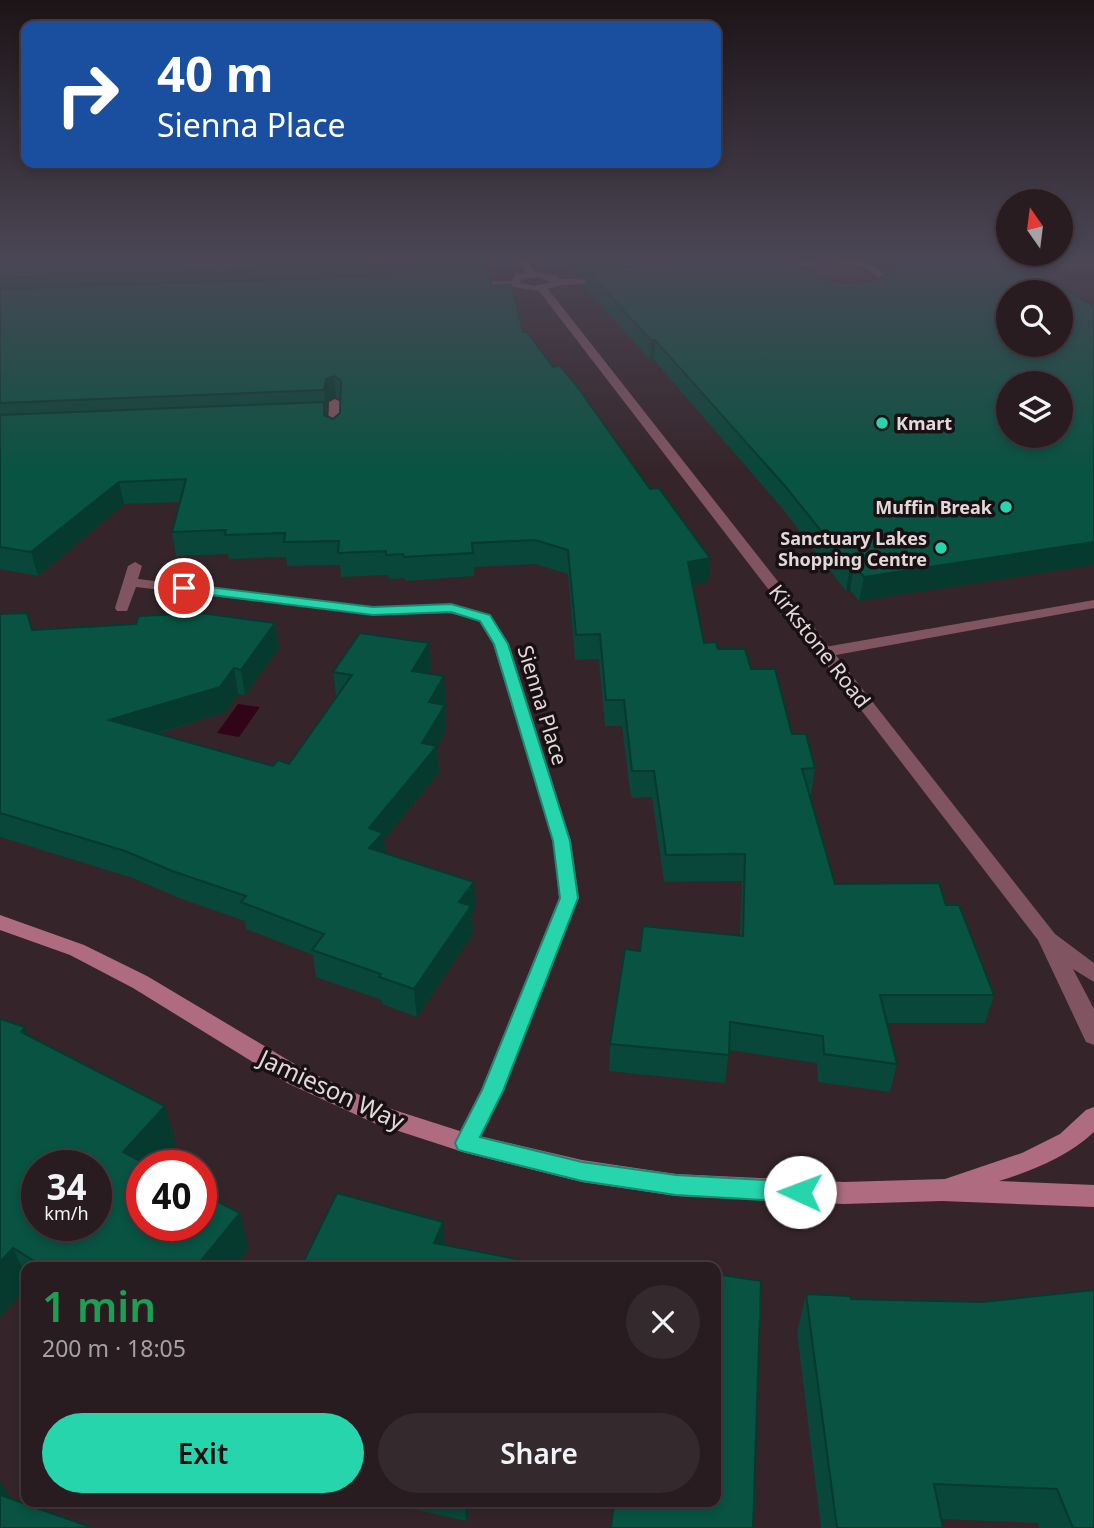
<!DOCTYPE html>
<html lang="en">
<head>
<meta charset="utf-8">
<style>
  :root { --surface:#281c20; --page:#34292d; --text:#f1f3f6; --muted:#a5a1a5; --line:#443a3e; --accent:#27d5ad }
  body { margin:0; font-family:"Noto Sans",sans-serif; background:var(--page); color:var(--text); height:100vh; display:flex; flex-direction:column; font-size:26px; white-space:nowrap }
  * { box-sizing:border-box; margin:0 }
  p { font-size:23px; color:var(--muted) }
  .icon { flex:none; width:38px; height:38px; fill:none; stroke:currentColor; stroke-width:2; stroke-linecap:round; stroke-linejoin:round }
  .map { position:relative; flex:1; overflow:hidden }
  .details { position:absolute; left:21px; top:1262px; width:700px; height:245px; display:flex; flex-direction:column; background:var(--surface); border-radius:14px; box-shadow:0 4px 10px #0003,0 0 0 2px var(--line) }
  .details>* { flex:none }
  .hud { position:absolute; left:21px; top:21px; width:700px; height:147px; border-radius:14px; box-shadow:0 4px 10px #0003,0 0 0 2px var(--line); background:#1a4fa0; color:#fff; overflow:hidden }
  .needle { width:46px; rotate:346deg }
  .controls { position:absolute; left:996px; top:189px; display:grid; gap:14px }
  .controls a { display:grid; place-items:center; width:77px; height:77px; border-radius:50%; background:var(--surface); box-shadow:0 4px 10px #0003,0 0 0 2px var(--line); font-size:35px }
  .speed { position:absolute; left:21px; top:1150px; display:flex; gap:14px; font-size:35px; font-weight:700; text-align:center }
  .speed>* { display:grid; place-content:center; width:91px; height:91px; border-radius:50%; background:var(--surface); box-shadow:0 4px 10px #0003,0 0 0 2px var(--line); line-height:1 }
  .speed small { font-size:18px; font-weight:400 }
  .speed .limit { border:10px solid #d22; background:#fff; color:#111 }
  .pin { position:absolute; display:grid; place-items:center; width:60px; height:60px; color:#fff; margin:-30px; border:4px solid #fff; border-radius:50%; box-shadow:0 2px 7px #0007 }
  .me { position:absolute; width:77px; margin:-38px; rotate:272deg; stroke-linejoin:round; filter:drop-shadow(0 0 5px #0008) }
  .turn { display:flex; align-items:center; gap:24px; height:147px; padding:0 21px; font-size:32px }
  .turn .icon { width:91px; height:91px; stroke-width:2.5 }
  .turn b { display:block; font-size:49px; line-height:60px }
  .round { display:grid; place-items:center; flex:none; width:74px; height:74px; border-radius:37px; background:var(--page) }
  .head { display:flex; align-items:center; justify-content:space-between; height:119px; padding:0 21px }
  h1 { font-size:42px; font-weight:600; line-height:52px; color:#1e9e55 }
  .button { display:flex; gap:14px; margin-top:auto; padding:14px 21px }
  .button a { flex:1; height:80px; border-radius:42px; background:var(--accent); color:#111; font-size:28px; font-weight:600; line-height:80px; text-align:center }
  .button a+a { background:var(--page); color:var(--text) }
  .map>svg:first-child { display:block }
  .green { fill:#552937 }
  .water { fill:#310517 }
  .lines { fill:none; stroke-linecap:round; stroke-linejoin:round }
  .lane { fill:#805561; fill-rule:evenodd }
  .street { fill:#805561; fill-rule:evenodd }
  .secondary { fill:#af6b80; fill-rule:evenodd }
  .wall { fill:#084739; fill-rule:evenodd }
  .shaded-wall { fill:#063a2e }
  .building { fill:#095342; stroke:#063a2e; stroke-width:2; fill-rule:evenodd }
  .route { fill:#27d5ad; stroke:#198a70; stroke-width:2 }
  .poi-dot { fill:#27d5ad; stroke:#181012; stroke-width:2.5 }
  .labels { text-anchor:middle; dominant-baseline:central; stroke-width:7; stroke-linejoin:round; paint-order:stroke }
  .far-poi-label { font-size:18px; font-weight:bold; fill:#e2d7d9; stroke:#181012; text-anchor:end }
  .street-label { font-size:21px; fill:#e2d7d9; stroke:#181012 }
  .near-street-label { font-size:24px; fill:#e2d7d9; stroke:#181012 }
</style>
</head>
<body>
<div class="map">
<svg width="1094" height="1528" viewBox="0 0 1094 1528">
  <rect width="100%" height="100%" fill="#35252a"/>
  <!-- green -->
  <g class="green">
    <polygon points="983,257 1094,257 1094,268 1053,271 1063,278 1048,280 1087,306 1094,306 1094,319 1060,292"/>
    <polygon points="822,266 860,269 876,278 877,283 866,290 803,275 810,268"/>
  </g>
  <!-- water -->
  <polygon class="water" points="238,704 260,707 239,737 217,733"/>
  <g class="lines">
    <!-- lane -->
    <g class="lane">
      <path d="M820,257C846,257 876,259 891,282L890,286L879,293H873V289L881,282C869,262 841,264 821,260Z"/>
      <polygon points="1094,600 1094,608 825,657 817,652 825,647"/>
    </g>
    <!-- street -->
    <g class="street">
      <path d="M515,257H523L535,272L557,276L559,279L610,278V282L607,283L561,285L548,289L1055,934L1094,963V982L1073,969L1094,1009V1045L1086,1042L1038,940L539,291L514,287L469,288L464,285L469,282L511,281L516,275L526,273ZM538,277L551,282L535,286L520,283L522,279Z"/>
      <polygon points="819,257 831,257 813,265 774,270 769,267"/>
      <polygon points="335,399 341,402 340,434 334,438 328,434 329,402"/>
      <polygon points="135,562 142,566 138,579 373,607 451,604 490,615 509,644 571,841 579,898 503,1091 474,1150 466,1153 458,1150 454,1143 481,1090 559,898 553,841 493,644 479,621 450,613 373,615 136,587 127,611 117,611 115,608 128,566"/>
    </g>
    <!-- secondary -->
    <path class="secondary" d="M0,915L84,945L147,976L303,1069L388,1108L466,1133L582,1160L676,1174L844,1182L945,1179L1022,1153L1060,1134L1086,1110L1094,1107V1132C1067,1157 1034,1170 999,1181L1094,1185V1207L942,1201L844,1204L676,1196L582,1182L466,1153L374,1123L287,1083L133,988L70,955L0,930Z"/>
  </g>
  <!-- wall -->
  <g class="wall">
    <path d="M0,257L487,261V272L492,286L523,332L708,582L693,585L704,643L718,649L751,669L815,768L811,795H810L835,884L946,905L994,995L985,1023H887L897,1064L890,1092L818,1082L817,1063L729,1050L725,1083L609,1071L610,1044L640,951L740,936L742,881L664,882L652,797L631,798L622,726H605L599,659L575,660L568,574L535,564L474,567V576L406,581L405,578L389,579L388,575L341,577L340,565L287,566L286,557L229,559L228,554L176,556L172,532L180,502L124,504L38,576L0,569ZM336,397L341,400L340,413L333,419L325,415V412L326,411L328,400Z"/>
    <polygon points="563,257 798,257 785,258 815,276 848,284 880,278 889,273 867,260 838,257 1010,257 859,601 850,590 846,591 782,508 654,360 650,360 585,287 585,276 576,276"/>
    <polygon points="0,614 32,630 275,623 279,648 245,695 238,694 225,712 157,734 273,766 289,764 336,696 333,672 429,643 431,668 428,673 446,701 444,705 446,730 437,746 439,772 384,840 385,853 474,882 475,909 472,914 473,933 417,1017 382,1004 382,1000 316,977 313,955 246,929 245,921 179,898 133,878 0,837"/>
    <polygon points="0,1019 25,1027 29,1036 176,1143 142,1166 249,1249 235,1267 26,1267 26,1288 0,1317"/>
    <polygon points="806,1294 851,1299 982,1302 1094,1528 1039,1528 1038,1523 941,1519 943,1528 821,1528 797,1332"/>
    <polygon points="382,1502 471,1502 466,1521"/>
  </g>
  <!-- shaded-wall -->
  <g class="shaded-wall">
    <polygon points="630,257 798,257 629,274"/>
    <polygon points="651,340 655,340 654,360 650,360"/>
    <polygon points="334,376 336,397 328,400 326,411 324,390 326,379"/>
    <polygon points="119,482 124,504 38,576 31,552"/>
    <polygon points="1094,542 1094,565 859,601 864,577"/>
    <polygon points="710,558 708,582 686,586 688,562"/>
    <polygon points="854,566 850,590 846,591 850,567"/>
    <polygon points="275,623 279,648 245,695 241,670"/>
    <polygon points="429,643 431,668 414,696 412,671"/>
    <polygon points="234,668 238,694 225,712 116,746 109,720"/>
    <polygon points="444,676 446,701 431,728 429,702"/>
    <polygon points="445,705 446,730 437,746 439,772 384,840 386,859 369,848 369,828 422,743"/>
    <polygon points="474,882 475,909 472,914 473,933 417,1017 414,989 459,902"/>
    <polygon points="25,1027 39,1064 21,1032"/>
    <polygon points="165,1106 176,1143 156,1166 142,1166 123,1152"/>
    <polygon points="240,1213 249,1249 235,1267 196,1267"/>
    <polygon points="443,1222 446,1258 434,1243"/>
    <polygon points="13,1248 26,1276 26,1288 0,1317 0,1262"/>
    <polygon points="0,1481 20,1513 0,1505"/>
    <polygon points="465,1502 471,1502 466,1521"/>
  </g>
  <!-- building -->
  <g class="building">
    <polygon points="0,257 486,257 487,261 0,278"/>
    <polygon points="575,257 616,257 576,258"/>
    <path d="M749,257H783L815,276L848,284L880,278L894,270L893,257H1010L1094,306V542L864,577L854,566L850,567L785,486L655,340H651L585,269L630,267ZM1008,292H1060V345H1008ZM1008,383H1060V436H1008Z"/>
    <polygon points="489,272 492,286 511,285 523,332 527,332 553,367 560,366 576,385 650,489 659,488 710,558 688,562 704,643 716,642 718,649 745,649 751,669 775,669 792,734 806,734 815,768 802,769 835,884 939,883 946,905 959,905 994,995 880,995 897,1064 824,1054 823,1036 730,1022 729,1055 610,1044 625,949 640,951 643,926 743,936 745,854 666,855 654,771 632,771 624,700 606,700 600,634 576,635 568,550 535,540 472,543 473,553 404,557 403,554 386,555 386,551 338,553 339,541 284,542 285,533 225,535 226,530 172,532 186,479 119,482 31,552 0,547 0,415 324,402 324,415 333,419 340,413 341,381 334,376 326,379 324,390 0,403 0,289"/>
    <polygon points="27,613 32,630 136,624 139,616 201,613 275,623 241,670 234,668 220,687 109,720 273,766 278,760 289,764 352,675 333,672 360,633 429,643 412,671 444,676 429,702 445,705 422,743 437,746 369,828 383,833 369,848 474,882 459,902 471,906 414,989 379,977 381,974 312,950 324,934 241,902 246,896 172,871 125,851 0,813 0,614"/>
    <path d="M0,1019L25,1027L21,1032L165,1106L123,1152L150,1166H142V1225H201V1193L240,1213L196,1267H44L13,1248L0,1262ZM37,1166H96V1225H37Z"/>
    <polygon points="337,1193 443,1222 434,1243 557,1267 301,1267"/>
    <polygon points="611,1260 663,1267 610,1267"/>
    <polygon points="716,1274 761,1281 753,1528 611,1528 614,1502 716,1502"/>
    <polygon points="1094,1290 1094,1528 1073,1528 1057,1489 934,1484 943,1528 837,1528 806,1294 850,1296 851,1299 982,1302"/>
    <polygon points="0,1495 93,1528 0,1528"/>
  </g>
  <!-- sky -->
  <linearGradient id="sky" x2="0" y2="1"><stop stop-color="#1d1417"/><stop offset="0.55" stop-color="#4b4655"/><stop offset="1" stop-color="#4b4655" stop-opacity="0"/></linearGradient>
  <rect width="1094" height="471" fill="url(#sky)"/>
  <!-- route -->
  <polygon class="route" points="184,584 373,607 451,604 490,615 508,644 570,841 578,898 503,1091 480,1137 582,1162 676,1175 800,1182 808,1185 812,1192 808,1199 800,1202 676,1195 582,1181 458,1150 455,1143 482,1090 560,898 553,841 494,644 480,621 451,612 373,615 180,591 180,585"/>
  <!-- markers -->
  <g class="poi-dot">
    <circle cx="882" cy="423" r="7"/>
    <circle cx="1006" cy="507" r="7"/>
    <circle cx="941" cy="548" r="7"/>
  </g>
  <g class="labels">
    <!-- far-poi labels -->
    <g class="far-poi-label">
      <text x="896" y="423" text-anchor="start">Kmart</text>
      <text x="992" y="507">Muffin Break</text>
      <text x="927" y="538">Sanctuary Lakes<tspan x="927" dy="21">Shopping Centre</tspan></text>
    </g>
    <!-- street labels -->
    <g class="street-label">
      <text transform="translate(820 646) rotate(52)">Kirkstone Road</text>
      <text transform="translate(543 705) rotate(73)">Sienna Place</text>
    </g>
    <!-- near-street labels -->
    <g class="near-street-label">
      <text transform="translate(332 1089) rotate(25)">Jamieson Way</text>
    </g>
  </g>
</svg>
<div class="controls">
<a><svg class="needle" viewBox="-14 -14 28 28"><path d="M0-13l5 13h-10z" fill="#e53935"/><path d="M0 13l5-13h-10z" fill="#a5a1a5"/></svg></a>
<a><svg class="icon" aria-label="search" viewBox="0 0 24 24"><circle cx="10" cy="10" r="6"/><path d="M15 15l6 6"/></svg></a>
<a><svg class="icon" aria-label="layers" viewBox="0 0 24 24"><path d="M12 4l9 5-9 5-9-5zM3 14l9 5 9-5"/></svg></a>
</div>
<div class="speed"><div>34<small>km/h</small></div><div class="limit">40</div></div>
<div class="pin" style="left:184px;top:588px;background:#d93025"><svg class="icon" aria-label="arrive" viewBox="0 0 24 24"><path d="M6 21V4h12l-3 4 3 4H6"/></svg></div>
<svg class="me" style="left:800px;top:1192px" viewBox="-20 -20 40 40"><circle r="19" fill="#fff"/><path d="M0-13L10 11 0 6-10 11z" fill="#27d5ad"/></svg>
<div class="hud">
<div class="turn"><svg class="icon" aria-label="right" viewBox="0 0 24 24"><path d="M7 20v-9h11M14 6l5 5-5 5"/></svg><div><b>40 m</b>Sienna Place</div></div>
</div>
<section class="details">
<div class="head"><div><h1>1 min</h1><p>200 m · 18:05</p></div><a class="round"><svg class="icon" aria-label="close" viewBox="0 0 24 24"><path d="M6 6l12 12M18 6L6 18"/></svg></a></div>
<div class="button"><a>Exit</a><a>Share</a></div>
</section>
</div>
</body>
</html>
